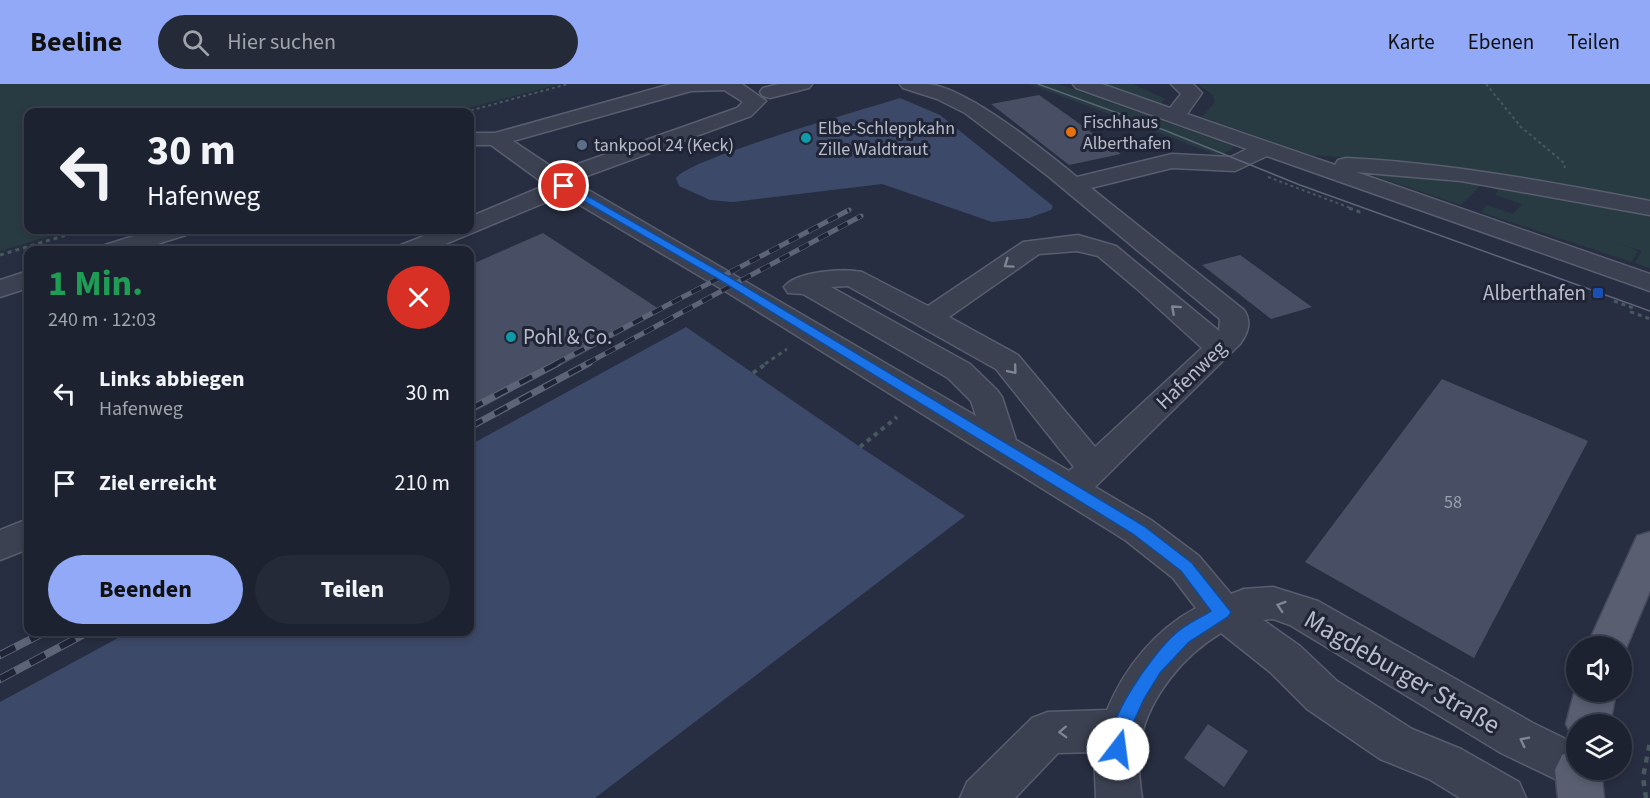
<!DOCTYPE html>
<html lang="de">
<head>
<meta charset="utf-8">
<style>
  :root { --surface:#1d2231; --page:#252a39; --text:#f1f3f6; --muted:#a0a4ab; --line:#3b3f4d; --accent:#91a9f6 }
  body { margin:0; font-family:"Source Sans 3",sans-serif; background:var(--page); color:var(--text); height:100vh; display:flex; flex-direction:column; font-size:22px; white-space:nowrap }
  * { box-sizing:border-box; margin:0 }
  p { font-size:20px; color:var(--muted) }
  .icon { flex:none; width:33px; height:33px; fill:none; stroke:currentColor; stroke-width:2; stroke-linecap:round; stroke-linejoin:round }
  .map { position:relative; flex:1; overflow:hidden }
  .sheet { position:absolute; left:24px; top:162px; width:450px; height:390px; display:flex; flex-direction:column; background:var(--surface); border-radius:12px; box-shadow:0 3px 9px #0003,0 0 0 2px var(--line) }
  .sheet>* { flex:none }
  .banner { position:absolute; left:24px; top:24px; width:450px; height:126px; border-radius:12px; box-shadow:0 3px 9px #0003,0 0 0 2px var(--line); background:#1d2231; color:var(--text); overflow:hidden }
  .controls { position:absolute; left:1566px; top:552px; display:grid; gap:12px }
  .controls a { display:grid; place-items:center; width:66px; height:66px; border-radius:50%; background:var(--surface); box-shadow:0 3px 9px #0003,0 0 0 2px var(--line); font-size:30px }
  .pin { position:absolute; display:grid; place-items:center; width:51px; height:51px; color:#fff; margin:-26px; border:3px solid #fff; border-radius:50%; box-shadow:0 2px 6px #0007 }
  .me { position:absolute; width:66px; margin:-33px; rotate:15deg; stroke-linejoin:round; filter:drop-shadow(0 0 4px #0008) }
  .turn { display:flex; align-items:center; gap:21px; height:126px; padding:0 24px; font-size:27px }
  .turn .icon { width:78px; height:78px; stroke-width:2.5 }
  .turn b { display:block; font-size:42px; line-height:51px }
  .round { display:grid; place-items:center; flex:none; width:63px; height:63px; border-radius:32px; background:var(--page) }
  .head { display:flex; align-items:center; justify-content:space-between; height:102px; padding:0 24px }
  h1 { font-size:36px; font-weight:700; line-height:45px; color:#1e9e55 }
  .cta { display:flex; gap:12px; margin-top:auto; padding:12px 24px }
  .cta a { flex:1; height:69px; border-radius:36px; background:var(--accent); color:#111; font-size:24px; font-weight:700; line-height:69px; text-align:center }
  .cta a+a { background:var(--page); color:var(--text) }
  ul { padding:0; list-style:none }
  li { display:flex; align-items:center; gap:18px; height:90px; padding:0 24px }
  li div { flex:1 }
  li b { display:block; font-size:22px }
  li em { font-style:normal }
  header { display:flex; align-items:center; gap:36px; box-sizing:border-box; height:84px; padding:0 30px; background:var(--accent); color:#111 }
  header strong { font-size:28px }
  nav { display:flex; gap:33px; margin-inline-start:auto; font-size:21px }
  .search { width:420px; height:54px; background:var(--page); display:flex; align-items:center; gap:15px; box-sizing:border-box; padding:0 21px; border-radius:33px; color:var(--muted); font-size:22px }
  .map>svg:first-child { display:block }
  .green { fill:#293b42 }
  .water { fill:#3d4969 }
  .building { fill:#484f65 }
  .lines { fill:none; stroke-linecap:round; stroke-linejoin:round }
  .minor-casing { stroke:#595e6e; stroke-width:3 }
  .major-casing { stroke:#45495a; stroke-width:3 }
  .path-far3 { stroke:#47585f; stroke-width:2; stroke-dasharray:3 3; stroke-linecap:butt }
  .path-far2 { stroke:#47585f; stroke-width:3; stroke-dasharray:4 4; stroke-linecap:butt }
  .path-far1 { stroke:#47585f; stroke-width:4; stroke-dasharray:4.5 4.5; stroke-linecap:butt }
  .path { stroke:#47585f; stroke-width:4.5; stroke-dasharray:6 6; stroke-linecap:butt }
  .minor { fill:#3b4151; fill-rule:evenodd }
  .major { fill:#595f71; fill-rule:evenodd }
  .tram { stroke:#5d6478; stroke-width:1.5 }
  .rail-far2-casing { stroke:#5d6478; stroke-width:5 }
  .rail-far1-casing { stroke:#5d6478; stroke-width:7 }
  .rail-casing { stroke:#5d6478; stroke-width:8 }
  .rail-far2 { stroke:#202536; stroke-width:4; stroke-dasharray:11; stroke-linecap:butt }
  .rail-far1 { stroke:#202536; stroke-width:4.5; stroke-dasharray:14; stroke-linecap:butt }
  .rail { stroke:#202536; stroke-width:6; stroke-dasharray:17; stroke-linecap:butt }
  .oneway { stroke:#808594 }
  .route { fill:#1a73e8; stroke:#114b97; stroke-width:1.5 }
  .food-dot { fill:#e8710a; stroke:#202536; stroke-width:2 }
  .culture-dot { fill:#0f9aa8; stroke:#202536; stroke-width:2 }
  .service-dot { fill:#5c6f8a; stroke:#202536; stroke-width:2 }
  .transit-dot { fill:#1a4fb4; stroke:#202536; stroke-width:2 }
  .labels { text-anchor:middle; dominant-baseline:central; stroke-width:6; stroke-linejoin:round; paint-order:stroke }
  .far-poi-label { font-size:18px; fill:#b8bccb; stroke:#202536; text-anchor:start }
  .number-label { font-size:18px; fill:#9ca1b2 }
  .poi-label { font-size:21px; fill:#b8bccb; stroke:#202536; text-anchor:end }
  .street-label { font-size:21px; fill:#b8bccb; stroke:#202536 }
  .near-street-label { font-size:26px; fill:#b8bccb; stroke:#202536 }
</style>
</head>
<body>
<header>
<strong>Beeline</strong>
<div class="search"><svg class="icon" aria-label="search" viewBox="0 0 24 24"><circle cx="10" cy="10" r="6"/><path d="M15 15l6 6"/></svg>Hier suchen</div>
<nav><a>Karte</a><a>Ebenen</a><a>Teilen</a></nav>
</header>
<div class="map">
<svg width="1650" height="714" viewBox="0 0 1650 714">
  <rect width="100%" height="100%" fill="#272e41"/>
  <!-- green -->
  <g class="green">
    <polygon points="0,0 560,0 453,28 28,28 28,146 69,146 0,167"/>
    <polygon points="1029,0 1058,0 1233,62 1232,66 1217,71"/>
    <polygon points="1105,0 1133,0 1165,15 1161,19"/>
    <polygon points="1198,0 1650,0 1650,116 1439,81 1312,71 1202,33 1215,18 1213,11"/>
    <polygon points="1360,87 1485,101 1650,131 1650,184 1635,179 1642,167 1617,159 1638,167 1631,178 1481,128 1487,121 1513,130 1522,120 1495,111 1498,106 1481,101 1461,121"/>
  </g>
  <!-- water -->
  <g class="water">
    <path d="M900,14L940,31L1053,122L1051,126L1029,134L992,138L882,100L733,118L710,116L679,102L676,94C689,74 866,25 900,14Z"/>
    <polygon points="686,243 860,363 965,432 595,714 0,714 0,618 129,548 470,548 470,361"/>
  </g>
  <!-- building -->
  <g class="building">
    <polygon points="1039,11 1073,35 1121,70 1069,81 991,20"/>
    <polygon points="543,149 662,227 470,330 470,181"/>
    <polygon points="1240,171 1312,223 1271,235 1202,181"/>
    <polygon points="1442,295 1588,357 1474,574 1305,478"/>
    <polygon points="1208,640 1248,667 1224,703 1184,674"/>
  </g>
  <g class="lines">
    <defs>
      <g id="minor">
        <path d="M671,0H742L766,17L751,32L573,97L976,332L971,317L948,294L803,210L788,209L784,203C796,187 844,184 862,188L928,222L1023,158L1078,151L1116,162L1219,247L1220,235L1048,92L965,29L937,15L903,4L900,0C909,0 919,0 928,0C968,4 1045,67 1077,93L1172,70L1231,73L1247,65L1076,4L1073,0H1102L1170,24L1181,10L1171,0H1193L1202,9L1187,30L1335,81L1338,76L1346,74C1449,79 1549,98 1650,117V131L1461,97L1356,88L1650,190V207L1267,72L1235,87L1172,84L1091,104L1244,226C1252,238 1248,249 1240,260L1095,403L1151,436L1199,472L1231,510L1244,505L1273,503L1318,517L1533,639L1576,660V686H1598L1592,698L1576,705L1501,669L1290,541L1273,535L1263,536L1300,562L1337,597L1412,645L1461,665L1519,698L1526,714H1460L1429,695L1380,675L1307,625L1270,588L1221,549C1184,571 1150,612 1141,654C1137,674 1139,694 1142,714H1096L1094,668L1058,669L1015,714H960L967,698L1032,634L1048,628L1107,626C1125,583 1155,546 1196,524L1173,494L1125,456L725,207L563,111L431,166H397L401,161L439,146H470V133L546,101L491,61H470V49H495ZM724,6L743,18L737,24L558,87L513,57L691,7ZM1077,167L1098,172L1136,204L1202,264L1095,363L1018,271L949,233L1039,170ZM848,202L996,285L1074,383L1069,387L1016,356L1002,313L997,306L970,280L831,203Z"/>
        <polygon points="779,0 812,0 809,4 770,14 763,12 760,8 763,4"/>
        <polygon points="153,146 189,146 186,151 138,166 101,166 105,161"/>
        <polygon points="28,187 28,204 0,213 0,196"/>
        <polygon points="28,435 28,465 0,476 0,446"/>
      </g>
      <g id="major">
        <polygon points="1650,448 1650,507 1622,574 1622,562 1587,562 1637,452"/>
        <polygon points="1576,602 1576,608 1616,608 1610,640 1576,640 1576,656 1573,654 1566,640"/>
        <polygon points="1576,665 1576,686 1601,686 1604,714 1558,714 1555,686 1562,671"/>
      </g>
    </defs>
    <!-- minor casing -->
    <use href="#minor" class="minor-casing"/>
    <!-- major casing -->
    <use href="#major" class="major-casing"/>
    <!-- path-far3 -->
    <g class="path-far3">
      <polyline points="1486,0 1521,43 1563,78 1565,84"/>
      <polyline points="465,28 568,0"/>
      <polyline points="1268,93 1353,125"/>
    </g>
    <!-- path-far2 -->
    <g class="path-far2">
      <polyline points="1349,124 1360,128 1364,127"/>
      <polyline points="0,171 83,146"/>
      <polyline points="1614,217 1633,224 1631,228 1650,235"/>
      <polyline points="765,280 787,265"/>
    </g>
    <!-- path-far1 -->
    <g class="path-far1">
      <polyline points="753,289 767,279"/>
      <polyline points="860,363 897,333"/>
    </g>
    <!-- path -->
    <polyline class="path" points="1646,714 1643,693 1650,658"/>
    <!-- minor -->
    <use href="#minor" class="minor"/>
    <!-- major -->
    <use href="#major" class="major"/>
    <!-- tram -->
    <polyline class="tram" points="1038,0 1164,46 1300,101 1650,227"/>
    <defs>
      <g id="rail-far2">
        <polyline points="555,280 849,126"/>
        <polyline points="586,280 861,132"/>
      </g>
      <g id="rail-far1">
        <polyline points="470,325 558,279"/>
        <polyline points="470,343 589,279"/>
      </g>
      <g id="rail">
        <polyline points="0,571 45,548"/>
        <polyline points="0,595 88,548"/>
      </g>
    </defs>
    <!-- rail-far2 casing -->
    <use href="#rail-far2" class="rail-far2-casing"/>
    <!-- rail-far1 casing -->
    <use href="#rail-far1" class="rail-far1-casing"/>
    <!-- rail casing -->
    <use href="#rail" class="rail-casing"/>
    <!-- rail-far2 -->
    <use href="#rail-far2" class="rail-far2"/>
    <!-- rail-far1 -->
    <use href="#rail-far1" class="rail-far1"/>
    <!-- rail -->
    <use href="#rail" class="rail"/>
  </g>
  <!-- one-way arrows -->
  <defs><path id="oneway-chevron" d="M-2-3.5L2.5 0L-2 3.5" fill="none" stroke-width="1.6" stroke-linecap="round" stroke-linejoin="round" transform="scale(1.5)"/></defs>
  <g class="oneway">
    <use href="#oneway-chevron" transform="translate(1008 180) rotate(145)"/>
    <use href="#oneway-chevron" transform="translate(1175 225) rotate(-138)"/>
    <use href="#oneway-chevron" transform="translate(1013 286) rotate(50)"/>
    <use href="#oneway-chevron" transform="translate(1281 522) rotate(-162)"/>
    <use href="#oneway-chevron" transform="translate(1063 648) rotate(178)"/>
    <use href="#oneway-chevron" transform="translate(1524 657) rotate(-153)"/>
  </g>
  <!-- route -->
  <path class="route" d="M561,100H567L726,191L1144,442L1192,479L1231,528L1228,533L1189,558L1160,589L1144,615L1130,646L1125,671L1118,674L1112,671C1099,642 1154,568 1176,549C1186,540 1200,534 1211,527L1181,487L1133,450L718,195L561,104Z"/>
  <!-- markers -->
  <circle class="food-dot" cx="1071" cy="48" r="6"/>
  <g class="culture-dot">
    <circle cx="806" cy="54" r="6"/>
    <circle cx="511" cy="253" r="6"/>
  </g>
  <circle class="service-dot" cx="582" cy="61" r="6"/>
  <rect class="transit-dot" x="1592" y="203" width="12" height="12" rx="3"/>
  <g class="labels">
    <!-- far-poi labels -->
    <g class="far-poi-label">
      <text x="1083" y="38">Fischhaus<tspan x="1083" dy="21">Alberthafen</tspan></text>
      <text x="818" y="44">Elbe-Schleppkahn<tspan x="818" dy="21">Zille Waldtraut</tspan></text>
      <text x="594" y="61">tankpool 24 (Keck)</text>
    </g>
    <!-- number labels -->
    <g class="number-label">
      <text x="1453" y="418">58</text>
    </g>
    <!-- poi labels -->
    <g class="poi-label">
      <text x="1586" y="209">Alberthafen</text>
      <text x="523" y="253" text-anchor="start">Pohl &amp; Co.</text>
    </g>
    <!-- street labels -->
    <g class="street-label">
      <text transform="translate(1191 291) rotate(-44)">Hafenweg</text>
    </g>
    <!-- near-street labels -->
    <g class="near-street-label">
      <text transform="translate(1402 588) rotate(30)">Magdeburger Straße</text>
    </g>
  </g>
</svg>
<div class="controls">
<a><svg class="icon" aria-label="sound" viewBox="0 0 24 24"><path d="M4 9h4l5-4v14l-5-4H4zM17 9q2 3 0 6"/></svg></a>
<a><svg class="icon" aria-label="layers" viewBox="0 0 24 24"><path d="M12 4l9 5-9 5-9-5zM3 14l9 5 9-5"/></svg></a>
</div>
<div class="pin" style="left:564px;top:102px;background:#d93025"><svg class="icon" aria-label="arrive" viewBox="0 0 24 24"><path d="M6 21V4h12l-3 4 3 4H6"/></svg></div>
<svg class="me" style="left:1118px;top:665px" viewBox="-20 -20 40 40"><circle r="19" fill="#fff"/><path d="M0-13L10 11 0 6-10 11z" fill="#1a73e8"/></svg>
<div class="banner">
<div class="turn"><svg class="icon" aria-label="left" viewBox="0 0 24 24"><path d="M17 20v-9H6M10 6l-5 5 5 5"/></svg><div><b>30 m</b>Hafenweg</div></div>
</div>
<section class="sheet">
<div class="head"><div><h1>1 Min.</h1><p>240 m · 12:03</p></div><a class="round" style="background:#d93025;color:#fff"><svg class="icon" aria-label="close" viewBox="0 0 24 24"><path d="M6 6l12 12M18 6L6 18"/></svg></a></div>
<ul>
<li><svg class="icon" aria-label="left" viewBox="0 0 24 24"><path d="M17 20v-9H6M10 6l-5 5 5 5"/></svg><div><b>Links abbiegen</b><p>Hafenweg</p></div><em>30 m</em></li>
<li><svg class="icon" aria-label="arrive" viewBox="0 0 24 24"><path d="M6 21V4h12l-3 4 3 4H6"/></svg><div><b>Ziel erreicht</b></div><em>210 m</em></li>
</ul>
<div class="cta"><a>Beenden</a><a>Teilen</a></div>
</section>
</div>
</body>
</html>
